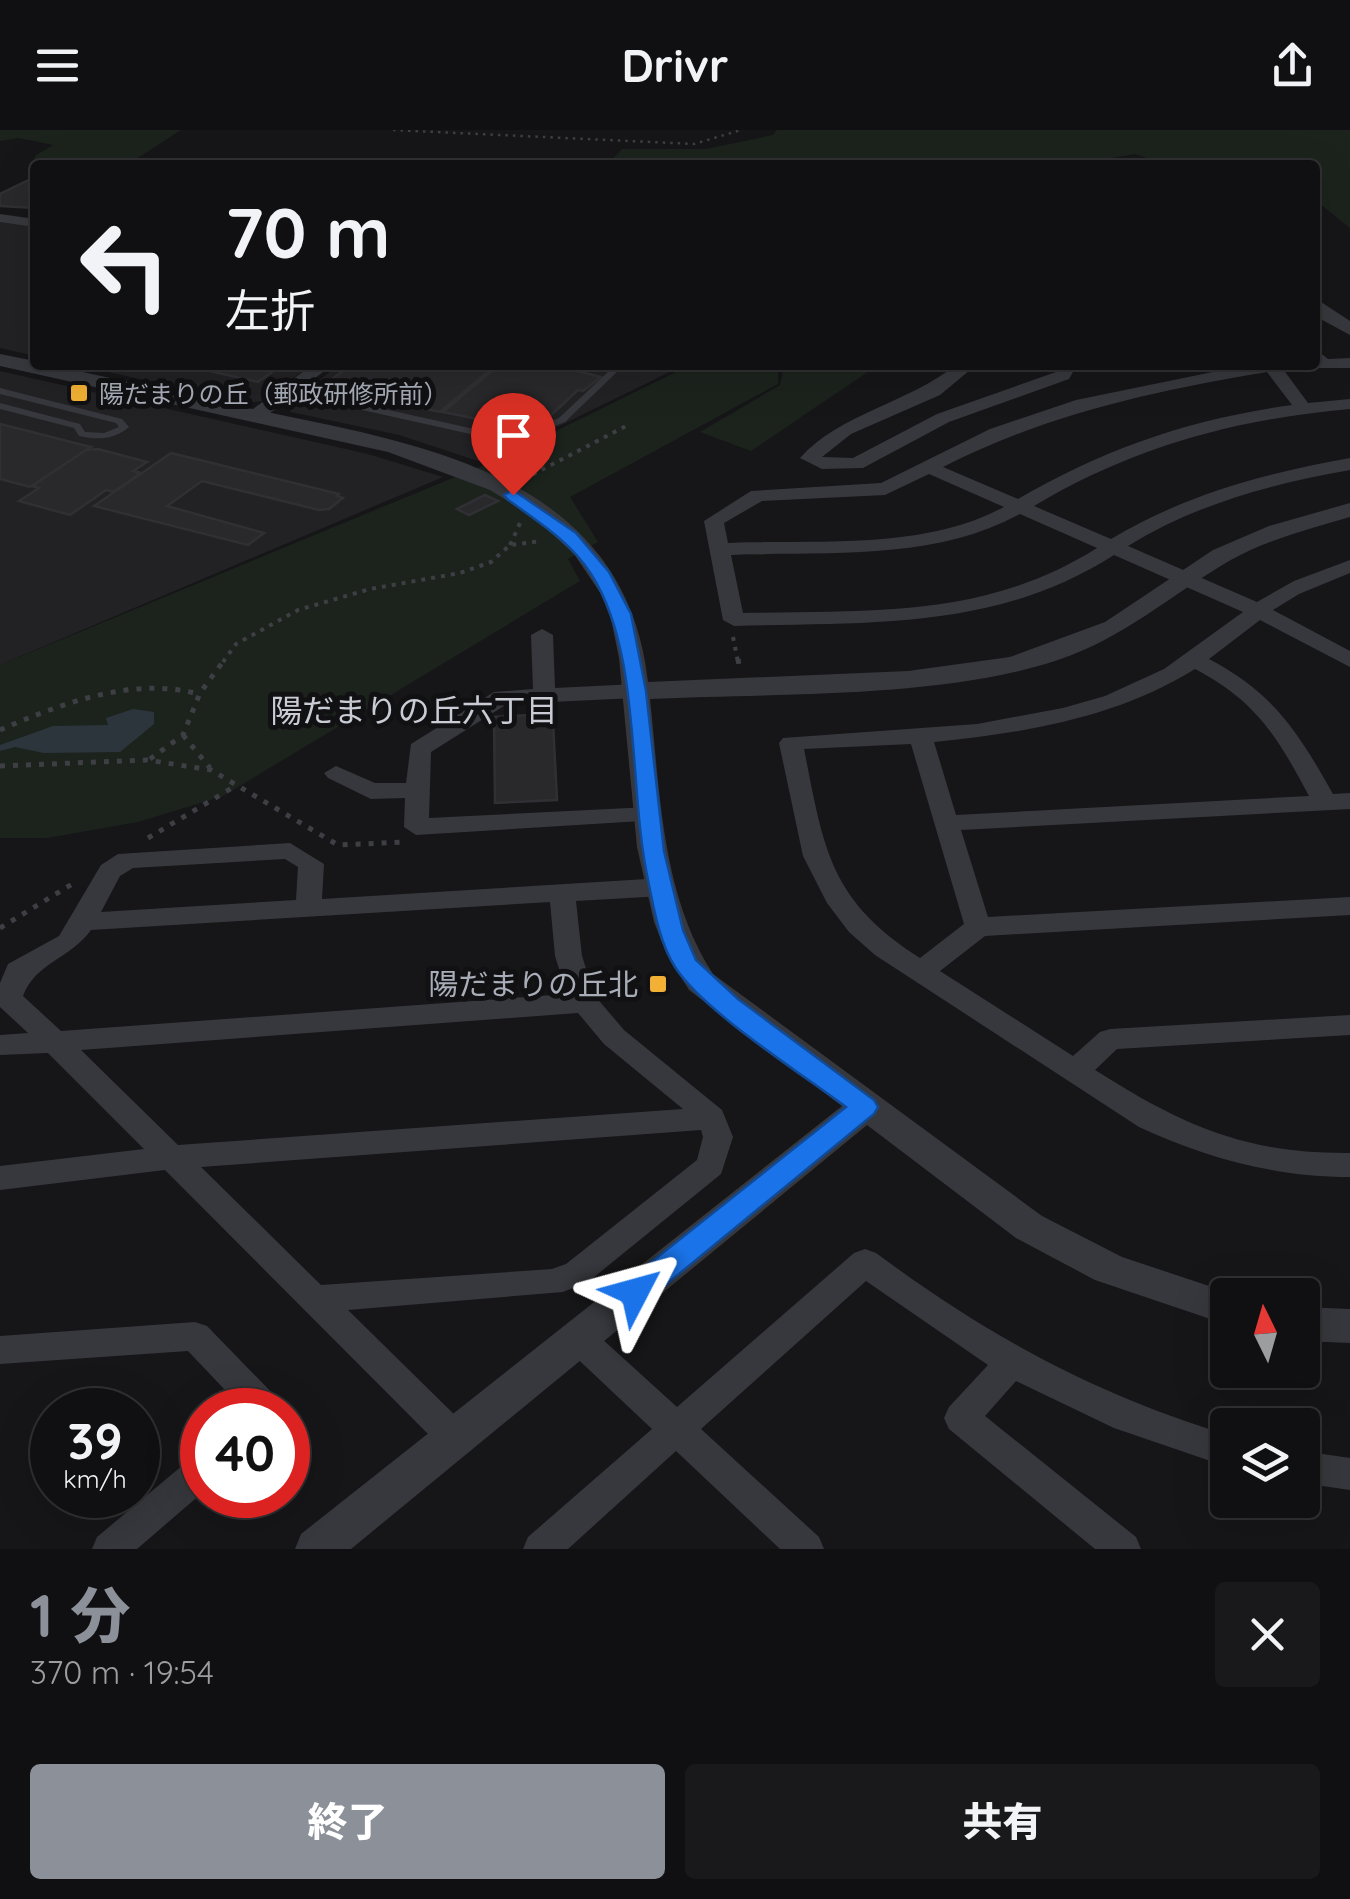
<!DOCTYPE html>
<html lang="ja">
<head>
<meta charset="utf-8">
<style>
  :root { --surface:#101012; --page:#19191b; --text:#f1f3f6; --muted:#9c9d9f; --line:#303032; --accent:#8c9099 }
  body { margin:0; font-family:Quicksand,"Noto Sans JP",sans-serif; background:var(--page); color:var(--text); height:100vh; display:flex; flex-direction:column; font-size:38px; white-space:nowrap }
  * { box-sizing:border-box; margin:0 }
  p { font-size:32px; color:var(--muted) }
  .icon { flex:none; width:55px; height:55px; fill:none; stroke:currentColor; stroke-width:2; stroke-linecap:round; stroke-linejoin:round }
  .map { position:relative; height:1419px; overflow:hidden }
  .sheet { display:flex; flex-direction:column; background:var(--surface); flex:1 }
  .sheet>* { flex:none }
  .guide { position:absolute; left:30px; top:30px; width:1290px; height:210px; border-radius:10px; box-shadow:0 10px 40px #0002,0 0 0 2px var(--line); background:#101012; color:var(--text); overflow:hidden }
  .needle { width:65px; rotate:355deg }
  .tools { position:absolute; left:1210px; top:1148px; display:grid; gap:20px }
  .tools a { display:grid; place-items:center; width:110px; height:110px; border-radius:10px; background:var(--surface); box-shadow:0 10px 40px #0002,0 0 0 2px var(--line); font-size:50px }
  .speed { position:absolute; left:30px; top:1258px; display:flex; gap:20px; font-size:50px; font-weight:700; text-align:center }
  .speed>* { display:grid; place-content:center; width:130px; height:130px; border-radius:50%; background:var(--surface); box-shadow:0 10px 40px #0002,0 0 0 2px var(--line); line-height:1 }
  .speed small { font-size:25px; font-weight:400 }
  .speed .limit { border:15px solid #d22; background:#fff; color:#111 }
  .pin { position:absolute; display:grid; place-items:center; width:85px; height:85px; color:#fff; margin:-102px -42px; border-radius:50% 50% 50% 0; rotate:-45deg; box-shadow:0 0 10px #0007 }
  .pin .icon { rotate:45deg }
  .me { position:absolute; width:110px; margin:-55px; rotate:51deg; stroke-linejoin:round; filter:drop-shadow(0 0 8px #0008) }
  .turn { display:flex; align-items:center; gap:35px; height:210px; padding:0 30px; font-size:45px }
  .turn .icon { width:130px; height:130px; stroke-width:2.5 }
  .turn b { display:block; font-size:70px; line-height:85px }
  .round { display:grid; place-items:center; flex:none; width:105px; height:105px; border-radius:10px; background:var(--page) }
  .overview { display:flex; align-items:center; justify-content:space-between; height:170px; padding:0 30px }
  h1 { font-size:60px; font-weight:800; line-height:75px; color:var(--accent) }
  .primary-button { display:flex; gap:20px; margin-top:auto; padding:20px 30px }
  .primary-button a { flex:1; height:115px; border-radius:10px; background:var(--accent); color:#fff; font-size:40px; font-weight:800; line-height:115px; text-align:center }
  .primary-button a+a { background:var(--page); color:var(--text) }
  header { display:flex; justify-content:space-between; align-items:center; height:130px; padding:0 30px; background:var(--surface); font-size:45px; font-weight:800 }
  .map>svg:first-child { display:block }
  .built { fill:#222225 }
  .green { fill:#1c231d }
  .water { fill:#2c353c }
  .building { fill:#29292c; stroke:#303034; stroke-width:2.5 }
  .lines { fill:none; stroke-linecap:round; stroke-linejoin:round }
  .path-far2 { stroke:#3d3f44; stroke-width:2.5; stroke-dasharray:2.5 5; stroke-linecap:butt }
  .path-far1 { stroke:#3d3f44; stroke-width:4; stroke-dasharray:4 6; stroke-linecap:butt }
  .path { stroke:#3d3f44; stroke-width:5; stroke-dasharray:5 8; stroke-linecap:butt }
  .service { fill:#37383d; fill-rule:evenodd }
  .minor { fill:#37383d; fill-rule:evenodd }
  .tertiary { fill:#37383d; fill-rule:evenodd }
  .route { fill:#1a73e8; stroke:#114b97; stroke-width:2.5 }
  .poi-dot { fill:#f2b134; stroke:#111113; stroke-width:4 }
  .labels { text-anchor:middle; dominant-baseline:central; stroke-width:10; stroke-linejoin:round; paint-order:stroke }
  .far-poi-label { font-size:25px; fill:#a8adb8; stroke:#111113; text-anchor:start }
  .poi-label { font-size:30px; fill:#a8adb8; stroke:#111113; text-anchor:end }
  .neighbourhood-label { font-size:32px; fill:#c9ccd4; stroke:#111113 }
</style>
</head>
<body>
<header><svg class="icon" aria-label="menu" viewBox="0 0 24 24"><path d="M4 6h16M4 12h16M4 18h16"/></svg>Drivr<svg class="icon" aria-label="share" viewBox="0 0 24 24"><path d="M12 15V3M7 8l5-5 5 5M5 13v7h14v-7"/></svg></header>
<div class="map">
<svg width="1350" height="1419" viewBox="0 0 1350 1419">
  <rect width="100%" height="100%" fill="#161618"/>
  <!-- built -->
  <g class="built">
    <polygon points="0,91 35,96 35,226 0,218"/>
    <polygon points="76,235 311,235 262,271 248,273"/>
    <polygon points="339,235 684,235 484,333 399,305 291,282 286,275"/>
    <polygon points="0,241 368,324 443,347 0,535"/>
  </g>
  <!-- green -->
  <g class="green">
    <polygon points="0,0 181,0 127,35 46,35 34,31 35,26 53,15 19,8 0,11"/>
    <polygon points="777,0 1350,0 1350,98 1315,70 1315,35 1167,35 1135,24 1070,35 607,35 622,19 706,19 773,5"/>
    <polygon points="690,235 878,235 751,321 700,302 780,255 784,237 778,240 778,254 570,367 598,412 568,429 580,451 223,666 138,692 47,708 0,708 0,535 501,328"/>
  </g>
  <!-- water -->
  <polygon class="water" points="133,579 154,582 154,594 120,622 44,623 15,617 0,621 0,615 53,596 108,595 106,588"/>
  <!-- building -->
  <g class="building">
    <polygon points="35,47 35,78 0,76 0,64"/>
    <polygon points="200,235 282,235 258,252 196,238"/>
    <polygon points="351,235 496,235 440,282 321,257"/>
    <polygon points="499,235 554,235 601,247 583,261 578,260 547,289 523,298 443,282"/>
    <polygon points="0,294 91,317 30,357 0,349"/>
    <polygon points="98,319 147,332 133,341 141,343 113,362 106,360 70,385 19,371 39,358 32,356 86,320"/>
    <polygon points="171,323 339,364 337,366 343,368 329,379 319,380 202,351 167,376 264,403 248,415 94,376"/>
    <polygon points="485,365 498,371 469,385 457,379"/>
    <polygon points="530,585 530,593 553,592 557,670 495,673 494,587"/>
  </g>
  <g class="lines">
    <!-- path-far2 -->
    <polyline class="path-far2" points="393,0 694,14 741,0"/>
    <!-- path-far1 -->
    <g class="path-far1">
      <polyline points="524,349 630,294"/>
      <polyline points="510,415 521,391"/>
      <polyline points="733,507 738,532"/>
      <polyline points="223,532 236,514 298,480 370,459 460,443 491,432 510,415 541,411"/>
    </g>
    <!-- path -->
    <g class="path">
      <polyline points="738,529 739,535"/>
      <path d="M0,600C60,574 133,546 198,564"/>
      <polyline points="183,605 210,638"/>
      <polyline points="150,629 183,605 200,563 225,529"/>
      <polyline points="0,636 147,630 211,640 338,715 405,712"/>
      <polyline points="148,708 237,655"/>
      <polyline points="0,798 74,753"/>
    </g>
    <!-- service -->
    <g class="service">
      <polygon points="586,235 603,235 619,240 565,292 511,313 326,272 322,269 326,266 510,307 559,288 609,241"/>
      <path d="M0,258L122,289L129,297C114,310 97,310 79,306L74,298L0,279V273L80,294L85,302L104,303L119,297L116,293L0,264Z"/>
    </g>
    <!-- minor -->
    <g class="minor">
      <polygon points="0,84 35,89 35,97 0,92"/>
      <polygon points="1315,219 1328,229 1350,228 1350,238 1317,238"/>
      <polygon points="312,235 332,235 261,290 249,290 249,282"/>
      <path d="M956,235H976L940,265L851,304L822,327L853,328L937,284L1056,242L1059,235H1077L1069,249L949,292L863,338L822,339L800,328C839,284 908,273 956,235Z"/>
      <path d="M1247,235H1280L1308,273L1350,269V279C1236,289 1133,317 1034,376L1111,409C1184,365 1266,343 1350,328V340C1271,354 1196,374 1128,416L1257,472L1294,451L1350,430V443L1299,464L1273,480L1350,521V537L1260,490L1209,529C1274,563 1298,602 1333,664L1350,663V679L961,700L988,787L1350,767V785L985,806L940,841L1073,926L1100,902L1110,899L1350,885V905L1117,919L1095,940C1182,995 1245,1024 1350,1023V1047C1275,1047 1206,1028 1139,997L875,825L849,802L827,773L803,726L779,613L783,608L977,594L1063,578L1105,566L1164,539L1243,482L1114,425C995,501 869,492 734,496L723,490L704,391L751,361L881,353L990,299L1076,270ZM1267,242L1292,275C1193,288 1103,319 1018,369L943,337C1047,284 1154,261 1267,242ZM929,344L1004,377C922,421 818,409 728,413L724,393L762,371L885,365ZM1020,384L1097,418C984,489 872,480 743,483L731,425C826,421 933,432 1020,384ZM1195,539C1256,571 1277,606 1309,666L956,685L934,612C1024,603 1116,588 1195,539ZM911,614L964,794L920,828C829,770 824,719 804,619Z"/>
      <polygon points="542,499 553,505 555,558 636,554 647,561 636,568 507,574 431,622 429,688 649,677 658,680 661,685 658,690 416,705 404,697 405,668 371,669 328,648 324,643 336,636 375,653 406,653 411,614 494,562 533,559 531,505"/>
      <path d="M290,713L324,734L322,769L663,748L676,757L663,766L576,771L582,826L595,866L624,900L722,980L733,1007L721,1044L588,1152L563,1162L348,1180L466,1296L471,1307L466,1318L454,1323L442,1318L165,1040L0,1060V1036L144,1019L48,923L0,925V905L28,903L0,877V853L8,834L59,806L101,735L118,724ZM285,729L298,737L296,770L101,782L120,746L133,738ZM550,772L555,826L567,864L61,901L23,866C35,833 70,829 91,800ZM578,883L604,914L683,979L178,1015L81,920ZM701,1000L703,1007L697,1030L566,1134L552,1139L321,1155L201,1037Z"/>
      <path d="M865,1119L876,1123C988,1206 1094,1264 1228,1305V1337L1114,1298L1016,1251L985,1286L1136,1407L1141,1419H1095L949,1299L944,1288L949,1277L988,1235L866,1151L701,1299L819,1407L824,1419H780L676,1321L568,1419H523L528,1407L652,1299L566,1218L561,1208L566,1198L578,1194L590,1198L677,1277L854,1123Z"/>
      <polygon points="195,1192 207,1196 278,1269 283,1280 244,1280 188,1221 0,1234 0,1206"/>
      <polygon points="1302,1321 1350,1328 1350,1360 1302,1353"/>
      <polygon points="202,1325 202,1363 137,1419 92,1419 97,1407 189,1330"/>
    </g>
    <!-- tertiary -->
    <g class="tertiary">
      <polygon points="1315,168 1350,191 1350,205 1315,186"/>
      <path d="M0,224L35,231V235H51C123,251 195,267 267,282C432,316 626,350 648,552L908,541L1010,527L1105,492L1213,420L1269,396L1350,373V387C1309,399 1266,410 1229,431C1171,465 1122,509 1058,530C941,569 775,563 650,569C660,660 661,764 713,844L1042,1086L1122,1127L1236,1165H1228V1195L1095,1150L1016,1108L867,995L351,1419H295L301,1404L842,976L689,860L667,825L654,792L637,717L619,528L611,489L601,464L574,424L536,389L490,360L388,322L0,236Z"/>
      <polygon points="1302,1177 1350,1179 1350,1213 1302,1211"/>
    </g>
  </g>
  <!-- route -->
  <path class="route" d="M513,360L576,403L609,442L631,484L646,561L664,721L683,800L696,830L738,869L874,970L878,977L874,984L646,1171L635,1174L625,1171L620,1162L625,1153L846,977C802,944 703,881 675,837C659,811 654,779 648,750C628,659 642,522 591,444C571,412 537,391 507,369L504,365Z"/>
  <!-- markers -->
  <g class="poi-dot">
    <rect x="69" y="253" width="20" height="20" rx="5"/>
    <rect x="648" y="844" width="20" height="20" rx="5"/>
  </g>
  <g class="labels">
    <!-- far-poi labels -->
    <g class="far-poi-label">
      <text x="99" y="263">陽だまりの丘（郵政研修所前）</text>
    </g>
    <!-- poi labels -->
    <g class="poi-label">
      <text x="638" y="854">陽だまりの丘北</text>
    </g>
    <!-- neighbourhood labels -->
    <g class="neighbourhood-label">
      <text x="414" y="580">陽だまりの丘六丁目</text>
    </g>
  </g>
</svg>
<div class="tools">
<a><svg class="needle" viewBox="-14 -14 28 28"><path d="M0-13l5 13h-10z" fill="#e53935"/><path d="M0 13l5-13h-10z" fill="#9c9d9f"/></svg></a>
<a><svg class="icon" aria-label="layers" viewBox="0 0 24 24"><path d="M12 4l9 5-9 5-9-5zM3 14l9 5 9-5"/></svg></a>
</div>
<div class="speed"><div>39<small>km/h</small></div><div class="limit">40</div></div>
<div class="pin" style="left:513px;top:365px;background:#d93025"><svg class="icon" aria-label="arrive" viewBox="0 0 24 24"><path d="M6 21V4h12l-3 4 3 4H6"/></svg></div>
<svg class="me" style="left:635px;top:1162px" viewBox="-20 -20 40 40"><path d="M0-17L14 15 0 8-14 15z" fill="#1a73e8" stroke="#fff" stroke-width="4"/></svg>
<div class="guide">
<div class="turn"><svg class="icon" aria-label="left" viewBox="0 0 24 24"><path d="M17 20v-9H6M10 6l-5 5 5 5"/></svg><div><b>70 m</b>左折</div></div>
</div>
</div>
<section class="sheet">
<div class="overview"><div><h1>1 分</h1><p>370 m · 19:54</p></div><a class="round"><svg class="icon" aria-label="close" viewBox="0 0 24 24"><path d="M6 6l12 12M18 6L6 18"/></svg></a></div>
<div class="primary-button"><a>終了</a><a>共有</a></div>
</section>
</body>
</html>
